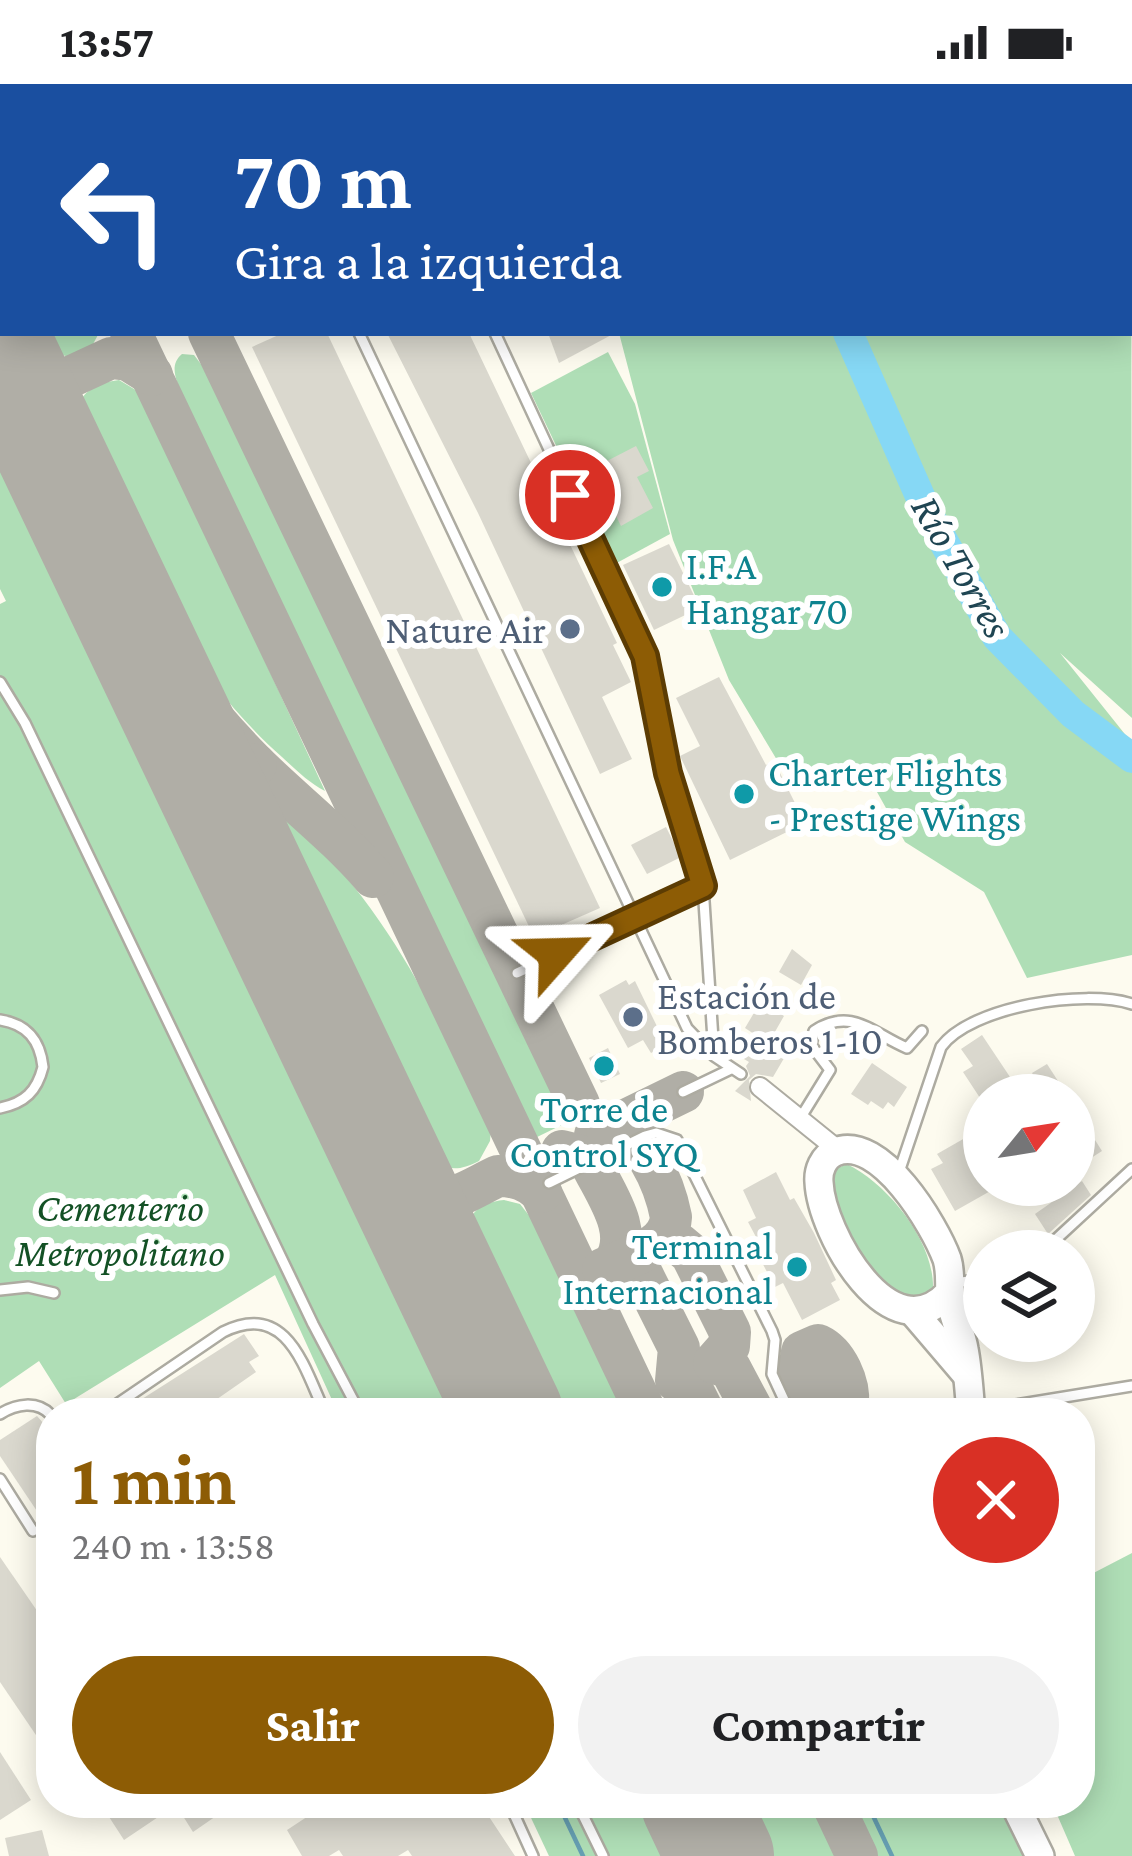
<!DOCTYPE html>
<html lang="es">
<head>
<meta charset="utf-8">
<style>
  :root { --surface:#fff; --page:#f2f2f2; --text:#202124; --muted:#757577; --accent:#8d5c05 }
  body { margin:0; font-family:"Crimson Pro",serif; background:var(--page); color:var(--text); height:100vh; display:flex; flex-direction:column; font-size:45px; white-space:nowrap }
  * { box-sizing:border-box; margin:0 }
  p { font-size:39px; color:var(--muted) }
  .icon { flex:none; width:66px; height:66px; fill:none; stroke:currentColor; stroke-width:2; stroke-linecap:round; stroke-linejoin:round }
  .map { position:relative; flex:1; overflow:hidden }
  .side { position:absolute; left:36px; top:1314px; width:1059px; height:420px; display:flex; flex-direction:column; background:var(--surface); border-radius:48px; box-shadow:0 6px 30px #0003 }
  .side>* { flex:none }
  .guide { position:absolute; left:0px; top:0px; width:1134px; height:252px; box-shadow:0 6px 30px #0003; background:#1a4fa0; color:#fff; overflow:hidden }
  .needle { width:78px; rotate:60deg }
  .tools { position:absolute; left:963px; top:990px; display:grid; gap:24px }
  .tools a { display:grid; place-items:center; width:132px; height:132px; border-radius:50%; background:var(--surface); box-shadow:0 6px 30px #0003; font-size:60px }
  .pin { position:absolute; display:grid; place-items:center; width:102px; height:102px; color:#fff; margin:-51px; border:6px solid #fff; border-radius:50%; box-shadow:0 3px 12px #0007 }
  .me { position:absolute; width:132px; margin:-66px; rotate:65deg; stroke-linejoin:round; filter:drop-shadow(0 0 9px #0008) }
  .turn { display:flex; align-items:center; gap:42px; height:252px; padding:0 36px; font-size:54px }
  .turn .icon { width:156px; height:156px; stroke-width:2.5 }
  .turn b { display:block; font-size:84px; line-height:102px }
  .round { display:grid; place-items:center; flex:none; width:126px; height:126px; border-radius:63px; background:var(--page) }
  .headline { display:flex; align-items:center; justify-content:space-between; height:204px; padding:0 36px }
  h1 { font-size:72px; font-weight:700; line-height:90px; color:var(--accent) }
  .action { display:flex; gap:24px; margin-top:auto; padding:24px 36px }
  .action a { flex:1; height:138px; border-radius:72px; background:var(--accent); color:#fff; font-size:48px; font-weight:700; line-height:138px; text-align:center }
  .action a+a { background:var(--page); color:var(--text) }
  .status { display:flex; justify-content:space-between; align-items:center; height:84px; padding:0 60px; background:var(--surface); direction:ltr }
  .status svg { height:33px; fill:currentColor }
  .map>svg:first-child { display:block }
  .green { fill:#afdeb6 }
  .lines { fill:none; stroke-linecap:round; stroke-linejoin:round }
  .stream { stroke:#669fb2; stroke-width:4.5 }
  .river { stroke:#86d8f5; stroke-width:30 }
  .taxiway { stroke:#b0aea6; stroke-width:42 }
  .runway { stroke:#b0aea6; stroke-width:108 }
  .building { fill:#dad8ce }
  .lane-casing { stroke:#adaba1; stroke-width:14 }
  .street-casing { stroke:#adaba1; stroke-width:22 }
  .secondary-casing { stroke:#adaba1; stroke-width:32 }
  .lane { stroke:#fff; stroke-width:9 }
  .street { stroke:#fff; stroke-width:18 }
  .secondary { stroke:#fff; stroke-width:27 }
  .route-casing { stroke:#5c3c03; stroke-width:30 }
  .route { stroke:#8d5c05; stroke-width:21 }
  .culture-dot { fill:#0f9aa8; stroke:#fff; stroke-width:4.5 }
  .service-dot { fill:#5c6f8a; stroke:#fff; stroke-width:4.5 }
  .labels { text-anchor:middle; dominant-baseline:central; stroke-width:12; stroke-linejoin:round; paint-order:stroke }
  .culture-label { font-size:39px; fill:#0d838f; stroke:#fff; text-anchor:start }
  .service-label { font-size:39px; fill:#4e5e75; stroke:#fff; text-anchor:end }
  .park-label { font-size:39px; font-style:italic; fill:#135125; stroke:#fff }
  .water-label { font-size:42px; font-style:italic; fill:#1f4552; stroke:#fff }
</style>
</head>
<body>
<div class="status"><b>13:57</b><svg viewBox="0 0 49 12"><path d="M0 12V9h3v3zM5 12V6h3v6zM10 12V3h3v9zM15 12V0h3v12zM26 1h20v11H26zM47 4h2v5h-2z"/></svg></div>
<div class="map">
<svg width="1132" height="1772" viewBox="0 0 1132 1772">
  <rect width="100%" height="100%" fill="#fdfbef"/>
  <!-- green -->
  <g class="green">
    <polygon points="504,0 1102,0 1105,3 506,3"/>
    <polygon points="1131,35 1132,634 1060,569 1132,659 1132,871 1027,894 984,808 905,758 877,708 780,681 729,596 673,456 619,249 1131,249"/>
    <polygon points="33,249 99,249 92,262 70,273 45,267"/>
    <polygon points="608,268 635,320 670,450 613,481 531,309"/>
    <path d="M182,270L194,271L207,288L213,286L574,1035L533,1055L181,309C176,295 169,281 182,270Z"/>
    <path d="M119,296L139,308L147,322L325,707C309,699 295,685 282,673C181,584 126,456 75,335C78,309 94,299 119,296Z"/>
    <polygon points="0,360 18,373 472,1329 365,1329 316,1238 29,637 0,591 0,520 6,517 0,505"/>
    <polygon points="0,604 22,640 356,1329 338,1329 275,1191 66,1320 39,1277 0,1304"/>
    <path d="M253,707C272,716 289,734 304,748C392,832 440,936 491,1045L490,1057L479,1077C450,1092 439,1083 421,1059Z"/>
    <path d="M847,1080C888,1100 935,1158 933,1206L911,1217C903,1212 891,1208 885,1202C855,1176 834,1125 831,1087Z"/>
    <path d="M504,1116L520,1120L531,1134L625,1329H547L467,1160C465,1132 476,1119 504,1116Z"/>
    <polygon points="1132,1469 1132,1772 1075,1772 1052,1719 1080,1719 1080,1496"/>
    <polygon points="524,1719 573,1719 599,1772 549,1772"/>
    <polygon points="582,1719 657,1719 682,1772 608,1772"/>
    <polygon points="733,1719 817,1719 842,1772 759,1772"/>
    <polygon points="845,1719 1006,1719 1028,1772 871,1772"/>
  </g>
  <g class="lines">
    <!-- stream -->
    <g class="stream">
      <polyline points="558,1719 583,1772"/>
      <polyline points="867,1719 892,1772"/>
    </g>
    <!-- river -->
    <g class="river">
      <polyline points="735,0 737,3"/>
      <polyline points="848,249 927,428 997,553 1073,630 1132,674"/>
    </g>
    <!-- taxiway -->
    <g class="taxiway">
      <polyline points="12,0 14,3"/>
      <polyline points="90,0 92,3"/>
      <polyline points="131,249 646,1329"/>
      <polyline points="209,249 579,1020"/>
      <polyline points="0,323 12,298 11,286 35,298 57,299"/>
      <polyline points="40,346 42,320 57,299 111,274 128,276 152,291"/>
      <path d="M118,510C159,569 201,625 252,677C292,717 336,750 373,793"/>
      <path d="M213,709C220,685 231,677 256,681"/>
      <polyline points="595,1051 683,1008"/>
      <path d="M562,1067L582,1072L590,1078C605,1109 636,1149 613,1180L629,1181L643,1192L679,1264L676,1297L693,1307L704,1329"/>
      <path d="M401,1104C441,1129 460,1110 498,1092C515,1092 528,1096 541,1108"/>
      <polyline points="660,1158 679,1160 691,1170 730,1248 729,1262 714,1279 730,1284 754,1329"/>
      <polyline points="429,1161 431,1137 442,1119"/>
      <path d="M603,1185C628,1172 669,1165 671,1133C665,1102 643,1045 607,1045"/>
      <path d="M817,1329L799,1284L802,1268L818,1261C837,1270 850,1299 848,1320L839,1329"/>
      <polyline points="832,1719 857,1772"/>
    </g>
    <!-- runway -->
    <g class="runway">
      <polyline points="0,263 509,1329"/>
      <polyline points="695,1719 720,1772"/>
    </g>
  </g>
  <!-- building -->
  <g class="building">
    <polygon points="283,249 327,249 600,824 534,853 252,263"/>
    <polygon points="387,249 469,249 617,559 613,561 631,598 602,613 632,675 600,690 478,429"/>
    <polygon points="548,249 615,249 559,279"/>
    <polygon points="636,362 649,387 637,393 653,424 621,442 607,414 618,408 603,379"/>
    <polygon points="669,460 700,524 654,546 623,481"/>
    <polygon points="719,593 766,681 774,677 805,739 730,776 680,672 700,662 676,614"/>
    <polygon points="666,743 681,773 647,790 631,761"/>
    <polygon points="792,865 812,881 801,901 779,888"/>
    <polygon points="626,896 629,901 635,897 666,961 651,969 643,956 628,964 599,911"/>
    <polygon points="761,917 784,932 772,953 790,964 773,993 756,990 749,996 751,1017 735,1007 750,992 746,982 749,978 744,975 757,952 745,944"/>
    <polygon points="982,951 1012,996 984,1011 982,1017 963,988 973,982 961,965"/>
    <polygon points="608,964 620,990 601,999 589,974"/>
    <polygon points="872,979 907,1003 894,1023 888,1018 883,1025 871,1017 868,1021 851,1010"/>
    <polygon points="1047,980 1067,1011 1046,1011 1032,989"/>
    <polygon points="1074,1023 1102,1067 1088,1076 1074,1054"/>
    <polygon points="965,1054 984,1088 984,1101 1001,1101 955,1127 931,1085 943,1079 937,1070"/>
    <polygon points="776,1088 790,1116 794,1114 814,1149 836,1196 831,1199 840,1216 802,1236 783,1199 775,1203 758,1171 764,1168 748,1138 756,1134 743,1106"/>
    <polygon points="1082,1097 1091,1111 1048,1150 1035,1130"/>
    <polygon points="244,1250 259,1272 249,1278 256,1288 197,1329 120,1329"/>
    <polygon points="37,1332 51,1348 51,1448 0,1372 0,1356"/>
    <polygon points="0,1473 51,1547 51,1649 40,1657 0,1598"/>
    <polygon points="0,1668 31,1716 0,1736"/>
    <polygon points="100,1719 235,1719 193,1748 176,1721 124,1756"/>
    <polygon points="328,1719 480,1719 515,1772 412,1772 408,1766 398,1772 343,1772 339,1766 329,1772 302,1772 287,1746"/>
    <polygon points="42,1746 49,1772 9,1772 5,1754"/>
  </g>
  <g class="lines">
    <defs>
      <g id="lane">
        <polyline points="240,0 242,3"/>
        <polyline points="378,0 379,3"/>
        <polyline points="359,249 687,944 714,972 741,990"/>
        <polyline points="495,249 645,572 668,689 703,802 714,971"/>
        <polyline points="0,598 25,639 313,1240 360,1329"/>
        <polyline points="517,889 703,802"/>
        <path d="M0,936C27,940 40,956 43,983C37,1007 25,1019 0,1024"/>
        <polyline points="683,1008 731,985"/>
        <path d="M801,1033L830,986L811,961L814,947C852,922 873,950 907,964L922,947"/>
        <path d="M899,1088L941,963C971,922 1085,905 1132,920"/>
        <polyline points="549,1099 645,1052 656,1049 677,1056 772,1247 775,1256 772,1290 790,1329"/>
        <polyline points="1050,1167 1052,1159 1132,1085"/>
        <polyline points="954,1199 984,1195"/>
        <polyline points="1074,1201 1082,1213 1082,1222 1074,1228"/>
        <polyline points="0,1206 28,1203 54,1209"/>
        <polyline points="978,1327 1132,1302"/>
        <path d="M104,1329L223,1248C287,1216 304,1283 325,1329"/>
        <path d="M0,1330C16,1320 37,1316 51,1331"/>
        <polyline points="0,1395 33,1447"/>
        <polyline points="509,1719 533,1772"/>
        <polyline points="577,1719 603,1772"/>
      </g>
      <g id="street">
        <polyline points="1127,0 1130,3"/>
        <polyline points="760,1003 838,1066"/>
      </g>
      <g id="secondary">
        <path d="M949,1209C891,1272 821,1149 819,1098C818,1087 823,1073 835,1068C880,1049 935,1142 947,1175C951,1188 949,1199 950,1211C951,1229 961,1247 964,1265C968,1286 969,1308 971,1329"/>
        <polyline points="914,1229 966,1290"/>
        <polyline points="1014,1719 1040,1772"/>
      </g>
    </defs>
    <!-- lane casing -->
    <use href="#lane" class="lane-casing"/>
    <!-- street casing -->
    <use href="#street" class="street-casing"/>
    <!-- secondary casing -->
    <use href="#secondary" class="secondary-casing"/>
    <!-- lane -->
    <use href="#lane" class="lane"/>
    <!-- street -->
    <use href="#street" class="street"/>
    <!-- secondary -->
    <use href="#secondary" class="secondary"/>
  </g>
  <g class="lines">
    <defs>
      <polyline id="route" points="556,870 703,802 668,689 645,572 570,411"/>
    </defs>
    <!-- route casing -->
    <use href="#route" class="route-casing"/>
    <!-- route -->
    <use href="#route" class="route"/>
  </g>
  <!-- markers -->
  <g class="culture-dot">
    <circle cx="662" cy="503" r="12"/>
    <circle cx="744" cy="710" r="12"/>
    <circle cx="604" cy="982" r="12"/>
    <circle cx="797" cy="1183" r="12"/>
  </g>
  <g class="service-dot">
    <circle cx="570" cy="545" r="12"/>
    <circle cx="633" cy="933" r="12"/>
  </g>
  <g class="labels">
    <!-- culture labels -->
    <g class="culture-label">
      <text x="686" y="481">I.F.A<tspan x="686" dy="45">Hangar 70</tspan></text>
      <text x="768" y="688">Charter Flights<tspan x="768" dy="45">- Prestige Wings</tspan></text>
      <text x="604" y="1024" text-anchor="middle">Torre de<tspan x="604" dy="45">Control SYQ</tspan></text>
      <text x="773" y="1161" text-anchor="end">Terminal<tspan x="773" dy="45">Internacional</tspan></text>
    </g>
    <!-- service labels -->
    <g class="service-label">
      <text x="546" y="545">Nature Air</text>
      <text x="657" y="911" text-anchor="start">Estación de<tspan x="657" dy="45">Bomberos 1-10</tspan></text>
    </g>
    <!-- park labels -->
    <g class="park-label">
      <text x="120" y="1123">Cementerio<tspan x="120" dy="45">Metropolitano</tspan></text>
    </g>
    <!-- water labels -->
    <g class="water-label">
      <text transform="translate(962 482) rotate(60)">Río Torres</text>
    </g>
  </g>
</svg>
<div class="tools">
<a><svg class="needle" viewBox="-14 -14 28 28"><path d="M0-13l5 13h-10z" fill="#e53935"/><path d="M0 13l5-13h-10z" fill="#757577"/></svg></a>
<a><svg class="icon" aria-label="layers" viewBox="0 0 24 24"><path d="M12 4l9 5-9 5-9-5zM3 14l9 5 9-5"/></svg></a>
</div>
<div class="pin" style="left:570px;top:411px;background:#d93025"><svg class="icon" aria-label="arrive" viewBox="0 0 24 24"><path d="M6 21V4h12l-3 4 3 4H6"/></svg></div>
<svg class="me" style="left:556px;top:870px" viewBox="-20 -20 40 40"><path d="M0-17L14 15 0 8-14 15z" fill="#8d5c05" stroke="#fff" stroke-width="4"/></svg>
<div class="guide">
<div class="turn"><svg class="icon" aria-label="left" viewBox="0 0 24 24"><path d="M17 20v-9H6M10 6l-5 5 5 5"/></svg><div><b>70 m</b>Gira a la izquierda</div></div>
</div>
<section class="side">
<div class="headline"><div><h1>1 min</h1><p>240 m · 13:58</p></div><a class="round" style="background:#d93025;color:#fff"><svg class="icon" aria-label="close" viewBox="0 0 24 24"><path d="M6 6l12 12M18 6L6 18"/></svg></a></div>
<div class="action"><a>Salir</a><a>Compartir</a></div>
</section>
</div>
</body>
</html>
